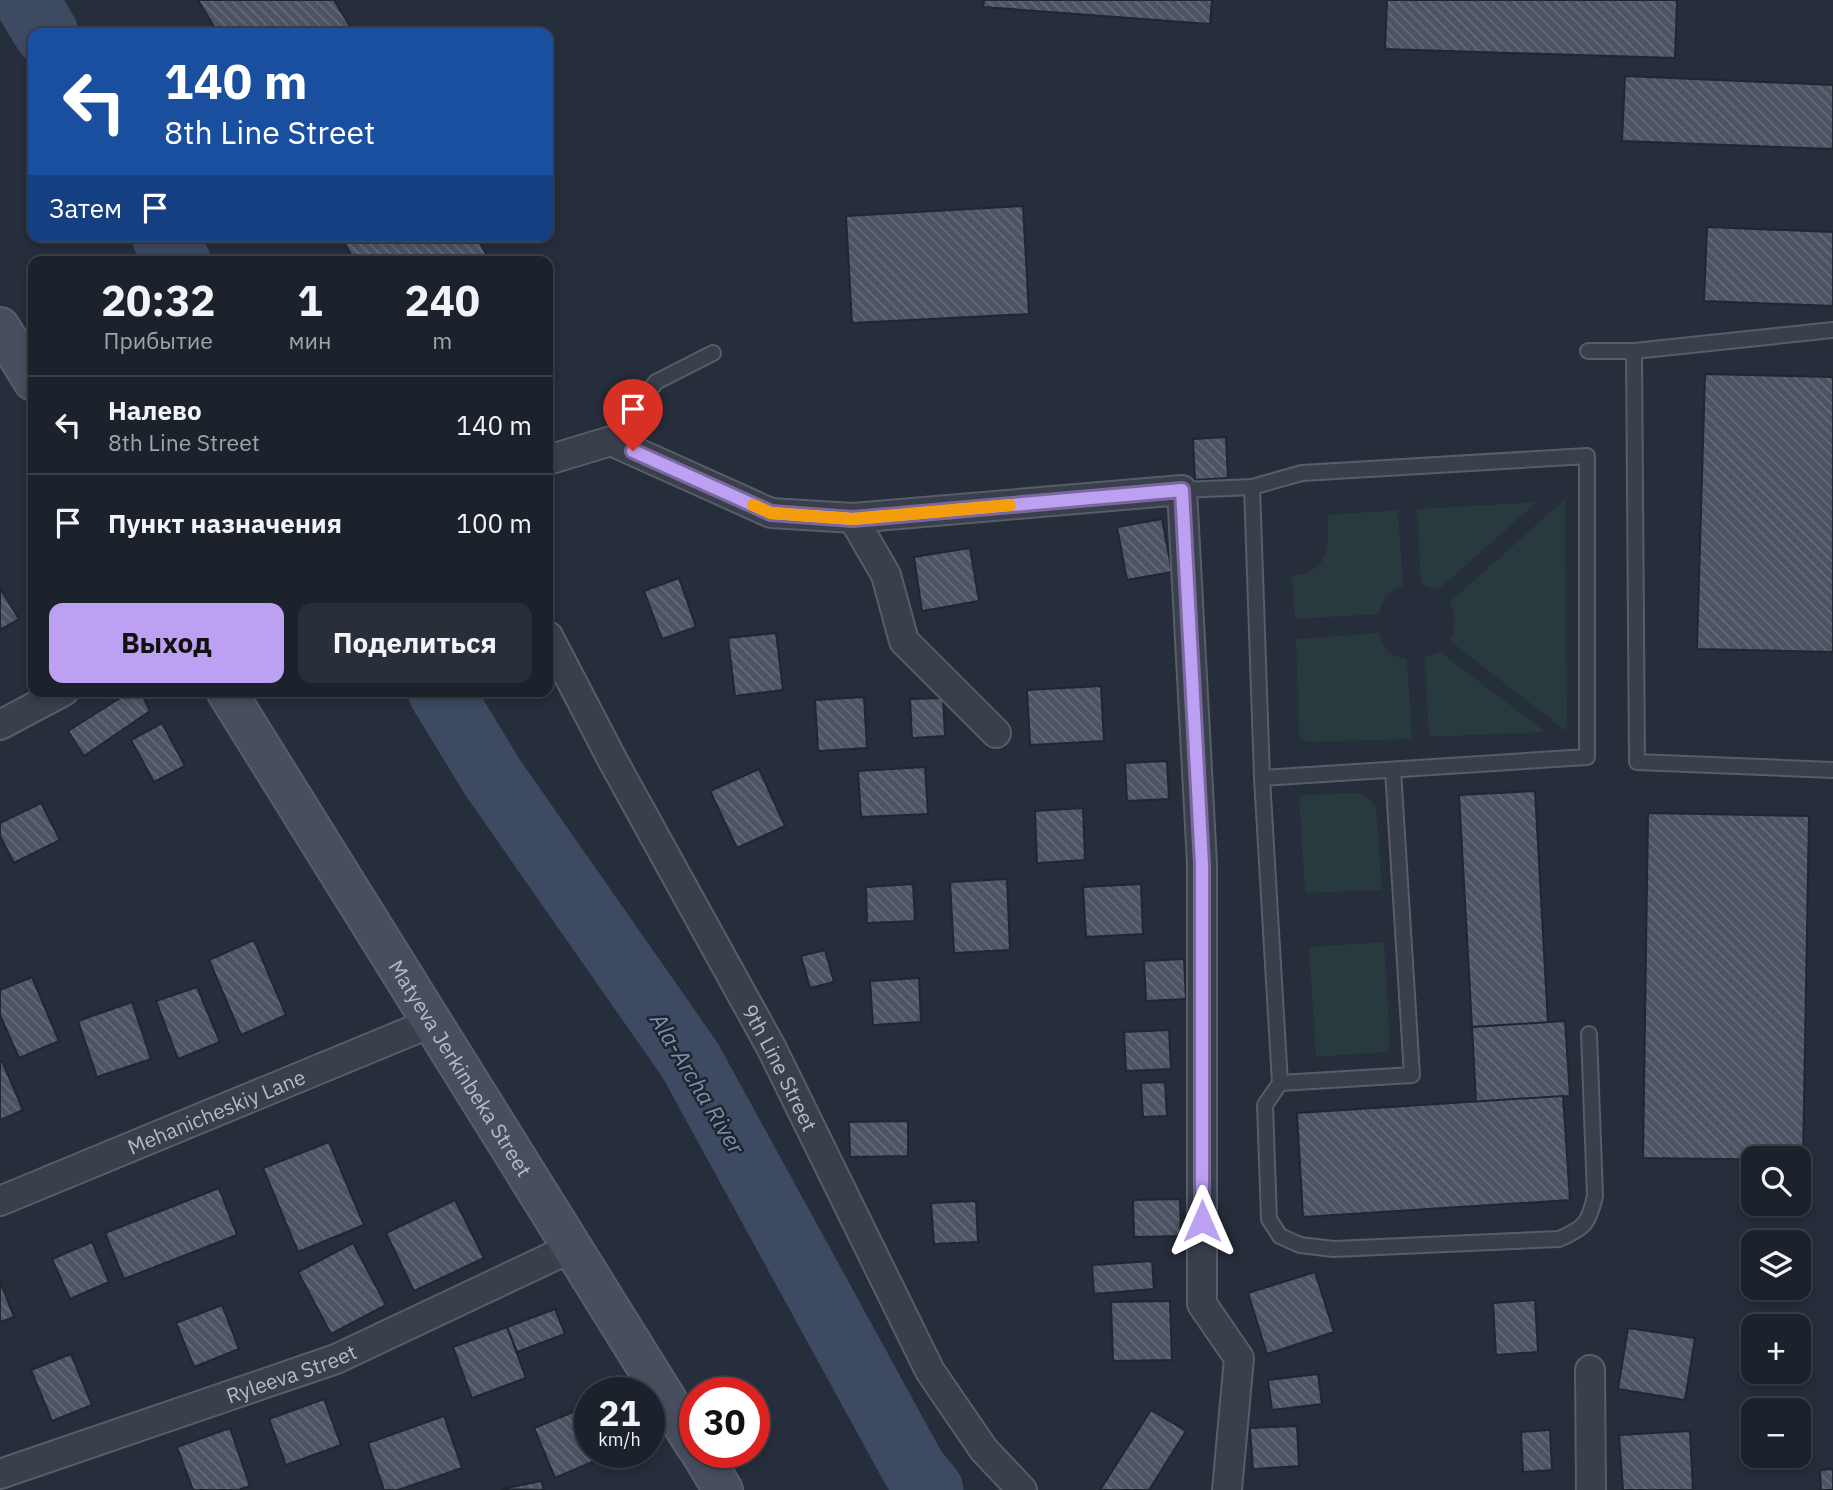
<!DOCTYPE html>
<html lang="ru">
<head>
<meta charset="utf-8">
<style>
  :root { --surface:#1c222c; --page:#292f38; --text:#f1f3f6; --muted:#a0a4a9; --line:#3a3f48; --accent:#bca0f2 }
  body { margin:0; font-family:"IBM Plex Sans",sans-serif; background:var(--page); color:var(--text); height:100vh; display:flex; flex-direction:column; font-size:26px; white-space:nowrap }
  * { box-sizing:border-box; margin:0 }
  p { font-size:23px; color:var(--muted) }
  .icon { flex:none; width:38px; height:38px; fill:none; stroke:currentColor; stroke-width:2; stroke-linecap:round; stroke-linejoin:round }
  .map { position:relative; flex:1; overflow:hidden }
  .side { position:absolute; left:28px; top:256px; width:525px; height:441px; display:flex; flex-direction:column; background:var(--surface); border-radius:14px; box-shadow:0 4px 10px #0003,0 0 0 2px var(--line) }
  .side>* { flex:none }
  .guide { position:absolute; left:28px; top:28px; width:525px; height:214px; border-radius:14px; box-shadow:0 4px 10px #0003,0 0 0 2px var(--line); background:#1a4fa0; color:#fff; overflow:hidden }
  .tools { position:absolute; left:1741px; top:1146px; display:grid; gap:14px }
  .tools a { display:grid; place-items:center; width:70px; height:70px; border-radius:14px; background:var(--surface); box-shadow:0 4px 10px #0003,0 0 0 2px var(--line); font-size:35px }
  .speed { position:absolute; left:574px; top:1377px; display:flex; gap:14px; font-size:35px; font-weight:700; text-align:center }
  .speed>* { display:grid; place-content:center; width:91px; height:91px; border-radius:50%; background:var(--surface); box-shadow:0 4px 10px #0003,0 0 0 2px var(--line); line-height:1 }
  .speed small { font-size:18px; font-weight:400 }
  .speed .limit { border:10px solid #d22; background:#fff; color:#111 }
  .pin { position:absolute; display:grid; place-items:center; width:60px; height:60px; color:#fff; margin:-72px -30px; border-radius:50% 50% 50% 0; rotate:-45deg; box-shadow:0 0 7px #0007 }
  .pin .icon { rotate:45deg }
  .me { position:absolute; width:77px; margin:-38px; rotate:0deg; stroke-linejoin:round; filter:drop-shadow(0 0 5px #0008) }
  .turn { display:flex; align-items:center; gap:24px; height:147px; padding:0 21px; font-size:32px }
  .turn .icon { width:91px; height:91px; stroke-width:2.5 }
  .turn b { display:block; font-size:49px; line-height:60px }
  .then { display:flex; align-items:center; height:66px; padding:0 21px; background:#0003; gap:14px; font-size:26px }
  .eta { display:flex; justify-content:space-evenly; align-items:center; height:119px; text-align:center }
  .eta b { font-size:42px; font-weight:700; line-height:49px }
  .cta { display:flex; gap:14px; margin-top:auto; padding:14px 21px }
  .cta a { flex:1; height:80px; border-radius:14px; background:var(--accent); color:#111; font-size:28px; font-weight:700; line-height:80px; text-align:center }
  .cta a+a { background:var(--page); color:var(--text) }
  ul { padding:0; list-style:none }
  li { display:flex; align-items:center; gap:21px; height:98px; padding:0 21px; border-top:2px solid var(--line) }
  li div { flex:1 }
  li b { display:block; font-size:26px }
  li em { font-style:normal }
  .map>svg:first-child { display:block }
  .green { fill:#283a3d }
  .lines { fill:none; stroke-linecap:round; stroke-linejoin:round }
  .river { stroke:#3d4a62; stroke-width:65 }
  .building { fill:url(#building-back-hatch); stroke:#202632; stroke-width:2 }
  .lane-casing { stroke:#575d69; stroke-width:18 }
  .street-casing { stroke:#575d69; stroke-width:32 }
  .secondary-casing { stroke:#575d69; stroke-width:42 }
  .lane { stroke:#393f4b; stroke-width:14 }
  .street { stroke:#393f4b; stroke-width:28 }
  .secondary { stroke:#484e5e; stroke-width:38 }
  .route-casing { stroke:#7a689d; stroke-width:18 }
  .route { stroke:#bca0f2; stroke-width:12 }
  .slow { stroke:#f59e0b; stroke-width:12 }
  .labels { text-anchor:middle; dominant-baseline:central; stroke-width:5; stroke-linejoin:round; paint-order:stroke }
  .street-label { font-size:21px; fill:#b5bac6; stroke:#1e2430 }
  .water-label { font-size:23px; font-style:italic; fill:#7f8eab; stroke:#1e2430 }
</style>
</head>
<body>
<div class="map">
<svg width="1833" height="1490" viewBox="0 0 1833 1490">
  <defs>
    <pattern id="building-back-hatch" width="6" height="6" patternUnits="userSpaceOnUse" patternTransform="scale(1.75)"><rect width="6" height="6" fill="#4c5463"/><path d="M-1 5l2 2M0 0l6 6M5-1l2 2" fill="none" stroke="#646a78"/></pattern>
  </defs>
  <rect width="100%" height="100%" fill="#262d3b"/>
  <!-- green -->
  <g class="green">
    <path d="M1565,499L1567,732L1450,641C1457,627 1455,616 1450,602Z"/>
    <polygon points="1537,502 1438,590 1421,584 1417,509"/>
    <path d="M1398,510L1403,586C1388,592 1382,599 1379,614L1295,619L1292,576C1331,571 1328,547 1328,515Z"/>
    <path d="M1380,633C1383,651 1391,655 1407,660L1412,739L1307,742L1299,736L1296,639Z"/>
    <polygon points="1440,652 1546,732 1429,737 1425,658"/>
    <polygon points="1358,793 1370,799 1376,808 1382,890 1305,893 1299,795"/>
    <polygon points="1384,942 1390,1043 1386,1052 1316,1057 1309,947"/>
  </g>
  <g class="lines">
    <!-- river -->
    <g class="river">
      <polyline points="26,0 46,33"/>
      <polyline points="164,236 178,261"/>
      <polyline points="440,691 493,778 690,1060 914,1469 931,1490"/>
    </g>
  </g>
  <!-- building -->
  <g class="building">
    <polygon points="198,0 334,0 354,33 218,33"/>
    <polygon points="984,0 1212,0 1210,24 983,7"/>
    <polygon points="1387,0 1677,0 1675,58 1385,49"/>
    <polygon points="1625,76 1833,85 1833,149 1622,141"/>
    <polygon points="1023,206 1029,314 852,323 846,216"/>
    <polygon points="1707,227 1833,232 1833,306 1704,301"/>
    <polygon points="340,236 476,236 490,261 355,261"/>
    <polygon points="1705,374 1833,377 1833,652 1697,649"/>
    <polygon points="1226,437 1228,478 1195,480 1193,439"/>
    <polygon points="1162,519 1172,572 1127,580 1117,527"/>
    <polygon points="970,548 979,601 922,611 914,557"/>
    <polygon points="679,578 696,627 662,639 644,591"/>
    <polygon points="0,588 19,619 0,630"/>
    <polygon points="776,633 783,690 735,696 728,638"/>
    <polygon points="1101,686 1104,741 1030,745 1027,690"/>
    <polygon points="131,691 140,691 150,711 84,756 68,731"/>
    <polygon points="864,697 867,748 818,751 815,700"/>
    <polygon points="943,698 945,736 912,738 910,699"/>
    <polygon points="162,723 185,766 154,782 131,740"/>
    <polygon points="1167,761 1169,799 1127,801 1125,763"/>
    <polygon points="925,767 928,814 861,817 858,771"/>
    <polygon points="759,769 785,826 737,848 710,791"/>
    <polygon points="1535,791 1548,1023 1472,1027 1459,795"/>
    <polygon points="41,803 60,840 14,863 0,836 0,823"/>
    <polygon points="1083,808 1085,860 1037,863 1035,811"/>
    <polygon points="1648,813 1809,816 1803,1160 1643,1158"/>
    <polygon points="1007,879 1010,950 954,953 950,882"/>
    <polygon points="913,884 915,921 867,923 866,887"/>
    <polygon points="1141,884 1143,934 1086,937 1083,887"/>
    <polygon points="254,940 286,1015 241,1035 209,960"/>
    <polygon points="825,950 834,982 810,988 801,956"/>
    <polygon points="1184,959 1186,999 1146,1001 1144,961"/>
    <polygon points="32,977 59,1041 19,1058 0,1015 0,990"/>
    <polygon points="919,978 921,1022 873,1025 870,981"/>
    <polygon points="197,987 220,1042 178,1059 156,1001"/>
    <polygon points="132,1002 151,1059 97,1077 78,1021"/>
    <polygon points="1565,1021 1570,1096 1476,1102 1472,1027"/>
    <polygon points="1169,1030 1171,1069 1126,1071 1124,1032"/>
    <polygon points="2,1061 23,1110 0,1120 0,1062"/>
    <polygon points="1165,1082 1167,1116 1143,1117 1141,1083"/>
    <polygon points="1563,1096 1570,1200 1303,1217 1297,1113"/>
    <polygon points="908,1121 908,1156 850,1157 849,1122"/>
    <polygon points="329,1142 364,1225 298,1252 263,1168"/>
    <polygon points="219,1188 237,1235 124,1279 105,1233"/>
    <polygon points="1180,1199 1181,1236 1134,1237 1133,1200"/>
    <polygon points="455,1200 484,1258 414,1291 386,1233"/>
    <polygon points="976,1201 978,1242 934,1244 931,1203"/>
    <polygon points="92,1242 109,1282 70,1299 52,1259"/>
    <polygon points="353,1243 386,1305 331,1334 298,1272"/>
    <polygon points="1152,1261 1154,1289 1094,1294 1092,1265"/>
    <polygon points="1315,1272 1334,1332 1267,1354 1248,1293"/>
    <polygon points="0,1281 14,1317 0,1322"/>
    <polygon points="1535,1300 1538,1352 1496,1355 1493,1303"/>
    <polygon points="1170,1301 1172,1360 1113,1361 1111,1302"/>
    <polygon points="222,1305 239,1349 194,1367 176,1323"/>
    <polygon points="555,1309 565,1334 517,1352 507,1327"/>
    <polygon points="507,1327 526,1378 472,1398 453,1347"/>
    <polygon points="1628,1328 1695,1338 1685,1400 1618,1389"/>
    <polygon points="71,1354 92,1405 52,1421 31,1370"/>
    <polygon points="1318,1374 1322,1404 1272,1410 1268,1380"/>
    <polygon points="324,1399 341,1445 286,1465 269,1419"/>
    <polygon points="590,1405 590,1452 615,1452 555,1478 534,1428"/>
    <polygon points="1151,1410 1186,1431 1149,1490 1100,1490"/>
    <polygon points="444,1416 462,1468 398,1490 384,1490 368,1443"/>
    <polygon points="1297,1426 1299,1466 1253,1469 1250,1428"/>
    <polygon points="230,1428 250,1486 238,1490 193,1490 177,1447"/>
    <polygon points="1550,1430 1552,1470 1523,1472 1521,1432"/>
    <polygon points="1690,1431 1693,1490 1623,1490 1619,1435"/>
    <polygon points="1833,1469 1833,1490 1821,1490 1820,1470"/>
    <polygon points="541,1481 544,1490 502,1489"/>
  </g>
  <g class="lines">
    <defs>
      <g id="lane">
        <polyline points="1833,330 1634,351 1637,762 1833,770"/>
        <polyline points="1588,351 1634,351"/>
        <polyline points="611,441 656,382 713,353"/>
        <path d="M1252,487L1262,778L1280,1083L1265,1105L1269,1219L1280,1236L1300,1245L1334,1249L1559,1239C1585,1228 1589,1223 1595,1196L1589,1034"/>
        <polyline points="1182,490 1252,487 1302,473 1587,456 1587,757 1262,778"/>
        <polyline points="1280,1083 1412,1075 1393,770"/>
      </g>
      <g id="street">
        <polyline points="548,460 611,441 771,513 853,518 1182,490 1202,864 1202,1304 1239,1358 1227,1490"/>
        <polyline points="853,518 886,575 904,641 996,733"/>
        <path id="s1" d="M548,636L613,761L771,1047L930,1371L984,1450L1022,1490"/>
        <polyline points="0,725 64,691"/>
        <path id="s2" d="M0,1201L433,1022"/>
        <polyline points="1590,1370 1591,1490"/>
        <path id="s3" d="M0,1474L336,1359L571,1248"/>
      </g>
      <g id="secondary">
        <polyline points="0,327 33,381"/>
        <path id="s4" d="M226,691L695,1445"/>
        <polyline points="700,1452 723,1490"/>
      </g>
    </defs>
    <!-- lane casing -->
    <use href="#lane" class="lane-casing"/>
    <!-- street casing -->
    <use href="#street" class="street-casing"/>
    <!-- secondary casing -->
    <use href="#secondary" class="secondary-casing"/>
    <!-- lane -->
    <use href="#lane" class="lane"/>
    <!-- street -->
    <use href="#street" class="street"/>
    <!-- secondary -->
    <use href="#secondary" class="secondary"/>
  </g>
  <g class="lines">
    <defs>
      <polyline id="route" points="633,451 771,513 853,519 1182,490 1202,864 1202,1221"/>
    </defs>
    <!-- route casing -->
    <use href="#route" class="route-casing"/>
    <!-- route -->
    <use href="#route" class="route"/>
    <!-- slow -->
    <polyline class="slow" points="753,505 771,513 853,519 1010,505"/>
  </g>
  <g class="labels">
    <!-- street labels -->
    <g class="street-label">
      <text stroke="none"><textPath href="#s1" startOffset="490">9th Line Street</textPath></text>
      <text stroke="none"><textPath href="#s4" startOffset="444">Matyeva Jerkinbeka Street</textPath></text>
      <text stroke="none"><textPath href="#s2" startOffset="234">Mehanicheskiy Lane</textPath></text>
      <text stroke="none"><textPath href="#s3" startOffset="308">Ryleeva Street</textPath></text>
    </g>
    <!-- water labels -->
    <g class="water-label">
      <text transform="translate(698 1083) rotate(59)">Ala-Archa River</text>
    </g>
  </g>
</svg>
<div class="tools">
<a><svg class="icon" aria-label="search" viewBox="0 0 24 24"><circle cx="10" cy="10" r="6"/><path d="M15 15l6 6"/></svg></a>
<a><svg class="icon" aria-label="layers" viewBox="0 0 24 24"><path d="M12 4l9 5-9 5-9-5zM3 14l9 5 9-5"/></svg></a>
<a>+</a>
<a>−</a>
</div>
<div class="speed"><div>21<small>km/h</small></div><div class="limit">30</div></div>
<div class="pin" style="left:633px;top:451px;background:#d93025"><svg class="icon" aria-label="arrive" viewBox="0 0 24 24"><path d="M6 21V4h12l-3 4 3 4H6"/></svg></div>
<svg class="me" style="left:1202px;top:1221px" viewBox="-20 -20 40 40"><path d="M0-17L14 15 0 8-14 15z" fill="#bca0f2" stroke="#fff" stroke-width="4"/></svg>
<div class="guide">
<div class="turn"><svg class="icon" aria-label="left" viewBox="0 0 24 24"><path d="M17 20v-9H6M10 6l-5 5 5 5"/></svg><div><b>140 m</b>8th Line Street</div></div>
<div class="then">Затем<svg class="icon" aria-label="arrive" viewBox="0 0 24 24"><path d="M6 21V4h12l-3 4 3 4H6"/></svg></div>
</div>
<section class="side">
<div class="eta">
<div><b>20:32</b><p>Прибытие</p></div>
<div><b>1</b><p>мин</p></div>
<div><b>240</b><p>m</p></div>
</div>
<ul>
<li><svg class="icon" aria-label="left" viewBox="0 0 24 24"><path d="M17 20v-9H6M10 6l-5 5 5 5"/></svg><div><b>Налево</b><p>8th Line Street</p></div><em>140 m</em></li>
<li><svg class="icon" aria-label="arrive" viewBox="0 0 24 24"><path d="M6 21V4h12l-3 4 3 4H6"/></svg><div><b>Пункт назначения</b></div><em>100 m</em></li>
</ul>
<div class="cta"><a>Выход</a><a>Поделиться</a></div>
</section>
</div>
</body>
</html>
